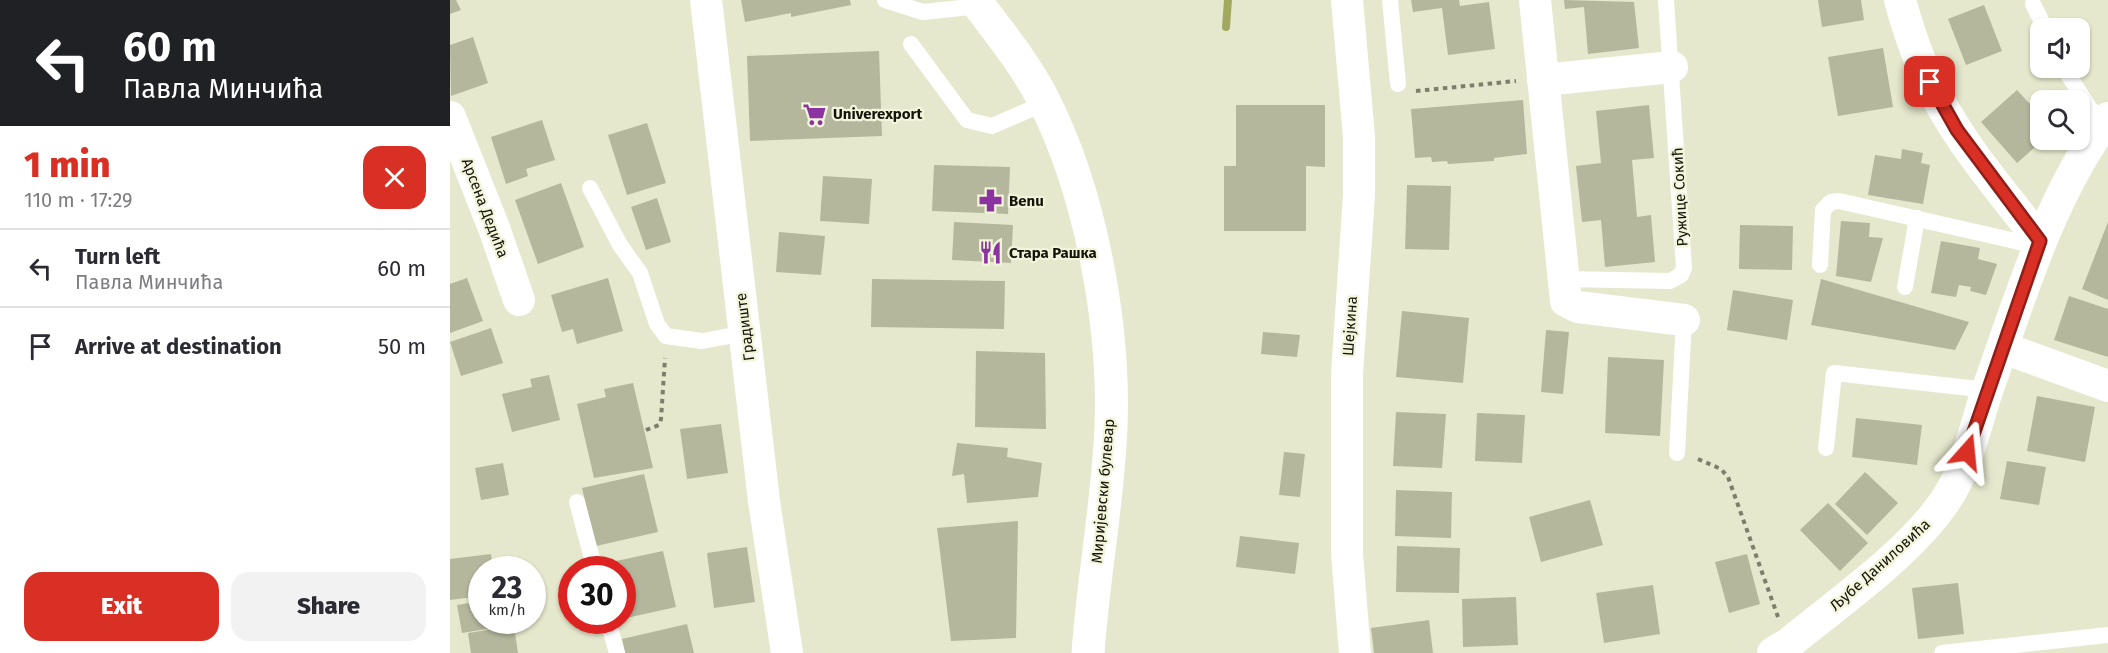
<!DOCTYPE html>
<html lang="en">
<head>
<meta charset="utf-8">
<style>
  :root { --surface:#fff; --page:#f2f2f3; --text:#2b2b33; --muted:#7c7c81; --line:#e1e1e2; --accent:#d93025 }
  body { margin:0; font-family:"Fira Sans",sans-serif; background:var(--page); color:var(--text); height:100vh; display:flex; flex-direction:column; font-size:22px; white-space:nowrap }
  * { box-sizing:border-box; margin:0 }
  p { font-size:20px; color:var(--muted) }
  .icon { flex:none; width:33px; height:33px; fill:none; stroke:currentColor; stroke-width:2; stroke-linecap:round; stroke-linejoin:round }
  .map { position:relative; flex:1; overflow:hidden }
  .sheet { display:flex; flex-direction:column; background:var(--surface); width:450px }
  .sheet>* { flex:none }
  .hud { background:#202124; color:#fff; overflow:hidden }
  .tools { position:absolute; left:1580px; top:18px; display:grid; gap:12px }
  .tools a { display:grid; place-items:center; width:60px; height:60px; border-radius:12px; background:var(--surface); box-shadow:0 2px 4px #0004; font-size:30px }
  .speed { position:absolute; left:18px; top:556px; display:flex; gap:12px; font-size:30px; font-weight:700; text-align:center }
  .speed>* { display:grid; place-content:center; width:78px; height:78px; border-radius:50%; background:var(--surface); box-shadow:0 2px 4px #0004; line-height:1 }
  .speed small { font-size:15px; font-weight:400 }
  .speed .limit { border:9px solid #d22; background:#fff; color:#111 }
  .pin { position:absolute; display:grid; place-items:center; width:51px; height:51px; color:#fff; margin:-26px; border-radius:12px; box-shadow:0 3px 9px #0006 }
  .me { position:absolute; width:66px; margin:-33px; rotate:18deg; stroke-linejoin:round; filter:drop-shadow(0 0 4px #0008) }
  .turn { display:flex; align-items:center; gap:21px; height:126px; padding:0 24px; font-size:27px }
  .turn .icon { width:78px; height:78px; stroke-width:2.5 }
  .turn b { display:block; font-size:42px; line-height:51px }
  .round { display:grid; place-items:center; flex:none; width:63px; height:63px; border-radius:18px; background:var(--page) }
  .head { display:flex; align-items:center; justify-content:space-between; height:102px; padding:0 24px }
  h1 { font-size:36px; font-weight:800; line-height:45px; color:var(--accent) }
  .cta { display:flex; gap:12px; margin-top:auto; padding:12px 24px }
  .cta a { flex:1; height:69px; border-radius:18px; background:var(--accent); color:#fff; font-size:24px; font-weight:800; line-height:69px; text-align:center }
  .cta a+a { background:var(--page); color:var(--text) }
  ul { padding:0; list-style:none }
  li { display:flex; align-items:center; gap:18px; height:78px; padding:0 24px; border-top:2px solid var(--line) }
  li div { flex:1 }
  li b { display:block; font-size:22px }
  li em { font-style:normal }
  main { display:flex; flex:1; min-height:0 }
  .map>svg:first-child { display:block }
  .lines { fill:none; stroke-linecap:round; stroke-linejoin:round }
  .stream { stroke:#a3a861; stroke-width:8 }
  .building { fill:#b4b79c }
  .path { stroke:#7d7f6c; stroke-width:4; stroke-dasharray:4.5 4.5; stroke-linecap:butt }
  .lane { stroke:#fff; stroke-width:16 }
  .street { stroke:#fff; stroke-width:32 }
  .secondary { stroke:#fff; stroke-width:33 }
  .route-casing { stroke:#8d1f18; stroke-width:15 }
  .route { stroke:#d93025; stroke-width:10 }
  .labels { text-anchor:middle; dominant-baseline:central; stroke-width:4.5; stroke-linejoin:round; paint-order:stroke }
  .poi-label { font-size:15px; font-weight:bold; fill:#14140b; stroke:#f2f5d9; text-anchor:start }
  .street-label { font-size:15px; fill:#14140b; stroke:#f2f5d9 }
</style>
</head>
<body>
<main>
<section class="sheet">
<div class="hud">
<div class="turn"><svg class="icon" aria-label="left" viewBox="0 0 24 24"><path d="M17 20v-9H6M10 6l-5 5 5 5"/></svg><div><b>60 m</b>Павла Минчића</div></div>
</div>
<div class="head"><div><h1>1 min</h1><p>110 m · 17:29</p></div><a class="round" style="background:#d93025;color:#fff"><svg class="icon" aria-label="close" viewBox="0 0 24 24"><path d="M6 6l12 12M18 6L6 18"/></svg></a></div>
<ul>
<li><svg class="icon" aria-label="left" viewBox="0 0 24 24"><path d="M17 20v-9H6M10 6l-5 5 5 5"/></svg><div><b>Turn left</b><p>Павла Минчића</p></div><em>60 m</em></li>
<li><svg class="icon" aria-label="arrive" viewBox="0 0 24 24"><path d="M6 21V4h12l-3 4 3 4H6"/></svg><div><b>Arrive at destination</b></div><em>50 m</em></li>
</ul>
<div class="cta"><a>Exit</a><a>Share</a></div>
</section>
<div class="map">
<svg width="1658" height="653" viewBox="0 0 1658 653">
  <rect width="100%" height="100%" fill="#e5e8cc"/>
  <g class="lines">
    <!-- stream -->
    <polyline class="stream" points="776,27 778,0"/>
  </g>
  <!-- building -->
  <g class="building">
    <polygon points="0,0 6,0 11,10 0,14"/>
    <polygon points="291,0 400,0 401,5 341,17 341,13 295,22"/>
    <polygon points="961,0 1009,0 1010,6 1039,2 1045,49 998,55 992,8 963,12"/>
    <polygon points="1114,0 1184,2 1189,48 1138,54 1134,7 1115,9"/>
    <polygon points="1368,0 1411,0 1414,20 1372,27"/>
    <polygon points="1534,5 1552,51 1516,65 1498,19"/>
    <polygon points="23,37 38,83 1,96 0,45"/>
    <polygon points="1433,48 1443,107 1388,116 1378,57"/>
    <polygon points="429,51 432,136 300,141 297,56"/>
    <polygon points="1567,90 1590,115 1590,140 1593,140 1567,163 1531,122"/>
    <polygon points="1073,100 1077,154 1044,158 1044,161 998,164 997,161 982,162 981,157 965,158 961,109"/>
    <polygon points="786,105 875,105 875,167 856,166 856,231 774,231 774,166 786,166"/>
    <polygon points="1199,105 1204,158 1182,160 1187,217 1201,215 1205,262 1155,267 1151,220 1132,222 1126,166 1151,163 1146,111"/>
    <polygon points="92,120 105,160 76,169 78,176 56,184 41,137"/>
    <polygon points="197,123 216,183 177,195 158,135"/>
    <polygon points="1452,149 1473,153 1471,163 1480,165 1473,204 1418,195 1425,155 1451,159"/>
    <polygon points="484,165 560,167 558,214 482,211"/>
    <polygon points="373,176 422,179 419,224 370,221"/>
    <polygon points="111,183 134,247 88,264 65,200"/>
    <polygon points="957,185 1001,186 999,250 955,249"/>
    <polygon points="207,198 221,242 196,250 181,207"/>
    <polygon points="1391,221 1420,223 1419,237 1433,238 1421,282 1386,276"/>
    <polygon points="504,222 563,225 561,263 502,260"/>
    <polygon points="1658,222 1658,300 1632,289"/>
    <polygon points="1290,225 1343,226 1342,270 1289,269"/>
    <polygon points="329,232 375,236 371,275 326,272"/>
    <polygon points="1491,241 1530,248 1528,259 1547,264 1536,295 1520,291 1521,287 1509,285 1506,297 1481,293"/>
    <polygon points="17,278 33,321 0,333 0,284"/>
    <polygon points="158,278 173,331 127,344 123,329 112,332 101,295"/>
    <polygon points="422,279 555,281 554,329 421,327"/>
    <polygon points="1371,279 1519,322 1505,350 1361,325"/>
    <polygon points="1283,290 1343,300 1337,340 1277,330"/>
    <polygon points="1619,296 1658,309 1658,357 1604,340"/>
    <polygon points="952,311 1019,318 1013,383 946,377"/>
    <polygon points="41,328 53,363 11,376 0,342"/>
    <polygon points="1096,330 1119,332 1113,394 1091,392"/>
    <polygon points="813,332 850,335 847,357 811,354"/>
    <polygon points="526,351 595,353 596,429 525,427"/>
    <polygon points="1158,357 1214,360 1210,436 1155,433"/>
    <polygon points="99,375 110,420 62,432 52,394 82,387 80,379"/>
    <polygon points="183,383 203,468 144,478 127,404 156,397 154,389"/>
    <polygon points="1587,396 1645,407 1635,462 1577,451"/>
    <polygon points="946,412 996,414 992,468 943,466"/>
    <polygon points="1027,413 1075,415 1072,463 1025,461"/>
    <polygon points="1406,418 1472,425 1467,465 1402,457"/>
    <polygon points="271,424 278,473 237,479 230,429"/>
    <polygon points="507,443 558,448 557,457 592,463 588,497 517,503 514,474 502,476"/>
    <polygon points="834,452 855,454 850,497 829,495"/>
    <polygon points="1557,461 1596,467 1589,505 1550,499"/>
    <polygon points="53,463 59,495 31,500 25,468"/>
    <polygon points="1415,472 1448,503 1417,535 1385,504"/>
    <polygon points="194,474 208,532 146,546 132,488"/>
    <polygon points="946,490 1002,492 1001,538 945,536"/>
    <polygon points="1140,500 1153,545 1091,562 1079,517"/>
    <polygon points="1378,503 1418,543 1390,571 1350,530"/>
    <polygon points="568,521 566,638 501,641 487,528"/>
    <polygon points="790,536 849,543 845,574 786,567"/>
    <polygon points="947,546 1010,548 1009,593 946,592"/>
    <polygon points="297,547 305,602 264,608 257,553"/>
    <polygon points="213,551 226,607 172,619 172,570 154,570 152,564"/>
    <polygon points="41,554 43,570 32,570 32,596 0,600 0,559"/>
    <polygon points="1297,554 1310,604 1279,613 1265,562"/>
    <polygon points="1508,583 1514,634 1468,639 1462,588"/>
    <polygon points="1203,585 1210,634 1154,643 1146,593"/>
    <polygon points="1066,597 1068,645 1013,647 1012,599"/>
    <polygon points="32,601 32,621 54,621 55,626 12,633 7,605"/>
    <polygon points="979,620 983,653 924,653 921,628"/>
    <polygon points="237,624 244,653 175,653 172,639"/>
    <polygon points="64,626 68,653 21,653 18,633"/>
  </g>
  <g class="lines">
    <!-- path -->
    <g class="path">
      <polyline points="966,91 1066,81"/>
      <polyline points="196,430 209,425 211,419 215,358"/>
      <polyline points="1248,459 1271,469 1278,477 1328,617"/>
    </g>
    <!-- lane -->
    <g class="lane">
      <polyline points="435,0 473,12 529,6"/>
      <polyline points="940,0 948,84"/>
      <polyline points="1583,4 1595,28"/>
      <polyline points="461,44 517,120 542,126 595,103"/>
      <polyline points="1614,68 1640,109 1656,121"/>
      <polyline points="140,188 170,245 190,273 207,324 216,336 252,341 296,333"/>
      <polyline points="1370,265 1373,210 1381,202 1389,201 1587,246"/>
      <polyline points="1114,279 1220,281 1231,275 1234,268 1216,0"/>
      <polyline points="1455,287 1467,218"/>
      <polyline points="1376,448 1384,373 1538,390"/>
      <polyline points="1227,453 1234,320"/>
      <polyline points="127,502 145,570"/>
      <polyline points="158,621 167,653"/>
      <polyline points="1492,653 1658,635"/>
    </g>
    <!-- street -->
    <g class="street">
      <polyline points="256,0 314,501 337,653"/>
      <polyline points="897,0 909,137 909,195 897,374 897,554 905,653"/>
      <polyline points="1085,0 1116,301 1128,307 1234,320"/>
      <path d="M1450,0C1459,33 1471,68 1488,99C1515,150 1555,195 1590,241"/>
      <polyline points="1093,80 1222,67"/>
      <polyline points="0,117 44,228 69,300"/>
      <polyline points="1554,348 1658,386"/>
      <path d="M1323,653L1338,644C1388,603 1459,554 1495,501C1517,469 1525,427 1537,391C1570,299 1599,197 1658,118"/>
    </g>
    <!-- secondary -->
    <path class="secondary" d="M525,0C548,31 574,62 592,97C640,190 665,323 661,427C658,503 643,578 638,653"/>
  </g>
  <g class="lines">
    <defs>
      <polyline id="route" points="1480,82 1507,130 1590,241 1517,452"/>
    </defs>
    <!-- route casing -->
    <use href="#route" class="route-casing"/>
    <!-- route -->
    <use href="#route" class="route"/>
  </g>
  <!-- icons -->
  <defs>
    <symbol id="supermarket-bare" viewBox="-9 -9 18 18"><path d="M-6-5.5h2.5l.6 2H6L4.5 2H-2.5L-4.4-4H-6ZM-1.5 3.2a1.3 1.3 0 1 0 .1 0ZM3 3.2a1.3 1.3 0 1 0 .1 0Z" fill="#8b34a1" stroke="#f2f5d9" stroke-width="2.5" paint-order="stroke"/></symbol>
    <symbol id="pharmacy-bare" viewBox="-9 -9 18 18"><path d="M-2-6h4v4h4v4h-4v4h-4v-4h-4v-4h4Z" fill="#8b34a1" stroke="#f2f5d9" stroke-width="2.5" paint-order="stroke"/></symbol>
    <symbol id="restaurant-bare" viewBox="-9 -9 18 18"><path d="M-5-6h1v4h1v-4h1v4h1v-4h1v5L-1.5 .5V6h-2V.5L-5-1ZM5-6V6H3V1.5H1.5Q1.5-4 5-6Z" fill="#8b34a1" stroke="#f2f5d9" stroke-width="2.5" paint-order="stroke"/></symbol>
  </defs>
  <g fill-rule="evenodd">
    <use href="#supermarket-bare" x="348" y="98" width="33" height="33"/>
    <use href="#pharmacy-bare" x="524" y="184" width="33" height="33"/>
    <use href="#restaurant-bare" x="524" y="236" width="33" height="33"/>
  </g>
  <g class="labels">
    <!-- poi labels -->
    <g class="poi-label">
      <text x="383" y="114">Univerexport</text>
      <text x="559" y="201">Benu</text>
      <text x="559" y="253">Стара Рашка</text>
    </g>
    <!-- street labels -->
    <g class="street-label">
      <text transform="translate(1230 197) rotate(-93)">Ружице Сокић</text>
      <text transform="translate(35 208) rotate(69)">Арсена Дедића</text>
      <text transform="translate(900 326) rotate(-86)">Шејкина</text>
      <text transform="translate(295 327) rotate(-97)">Градиште</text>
      <text transform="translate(653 491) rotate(-85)">Миријевски булевар</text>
      <text transform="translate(1430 565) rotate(-42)">Љубе Даниловића</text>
    </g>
  </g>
</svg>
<div class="tools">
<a><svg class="icon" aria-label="sound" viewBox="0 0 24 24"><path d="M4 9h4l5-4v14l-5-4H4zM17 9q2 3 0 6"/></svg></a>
<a><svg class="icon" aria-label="search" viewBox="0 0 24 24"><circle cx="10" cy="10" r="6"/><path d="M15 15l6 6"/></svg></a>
</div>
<div class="speed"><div>23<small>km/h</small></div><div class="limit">30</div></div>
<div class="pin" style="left:1480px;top:82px;background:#d93025"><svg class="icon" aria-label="arrive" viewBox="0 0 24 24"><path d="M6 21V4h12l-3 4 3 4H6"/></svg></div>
<svg class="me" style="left:1517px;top:452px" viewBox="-20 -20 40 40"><path d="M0-17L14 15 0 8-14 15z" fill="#d93025" stroke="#fff" stroke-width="4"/></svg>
</div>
</main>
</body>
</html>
